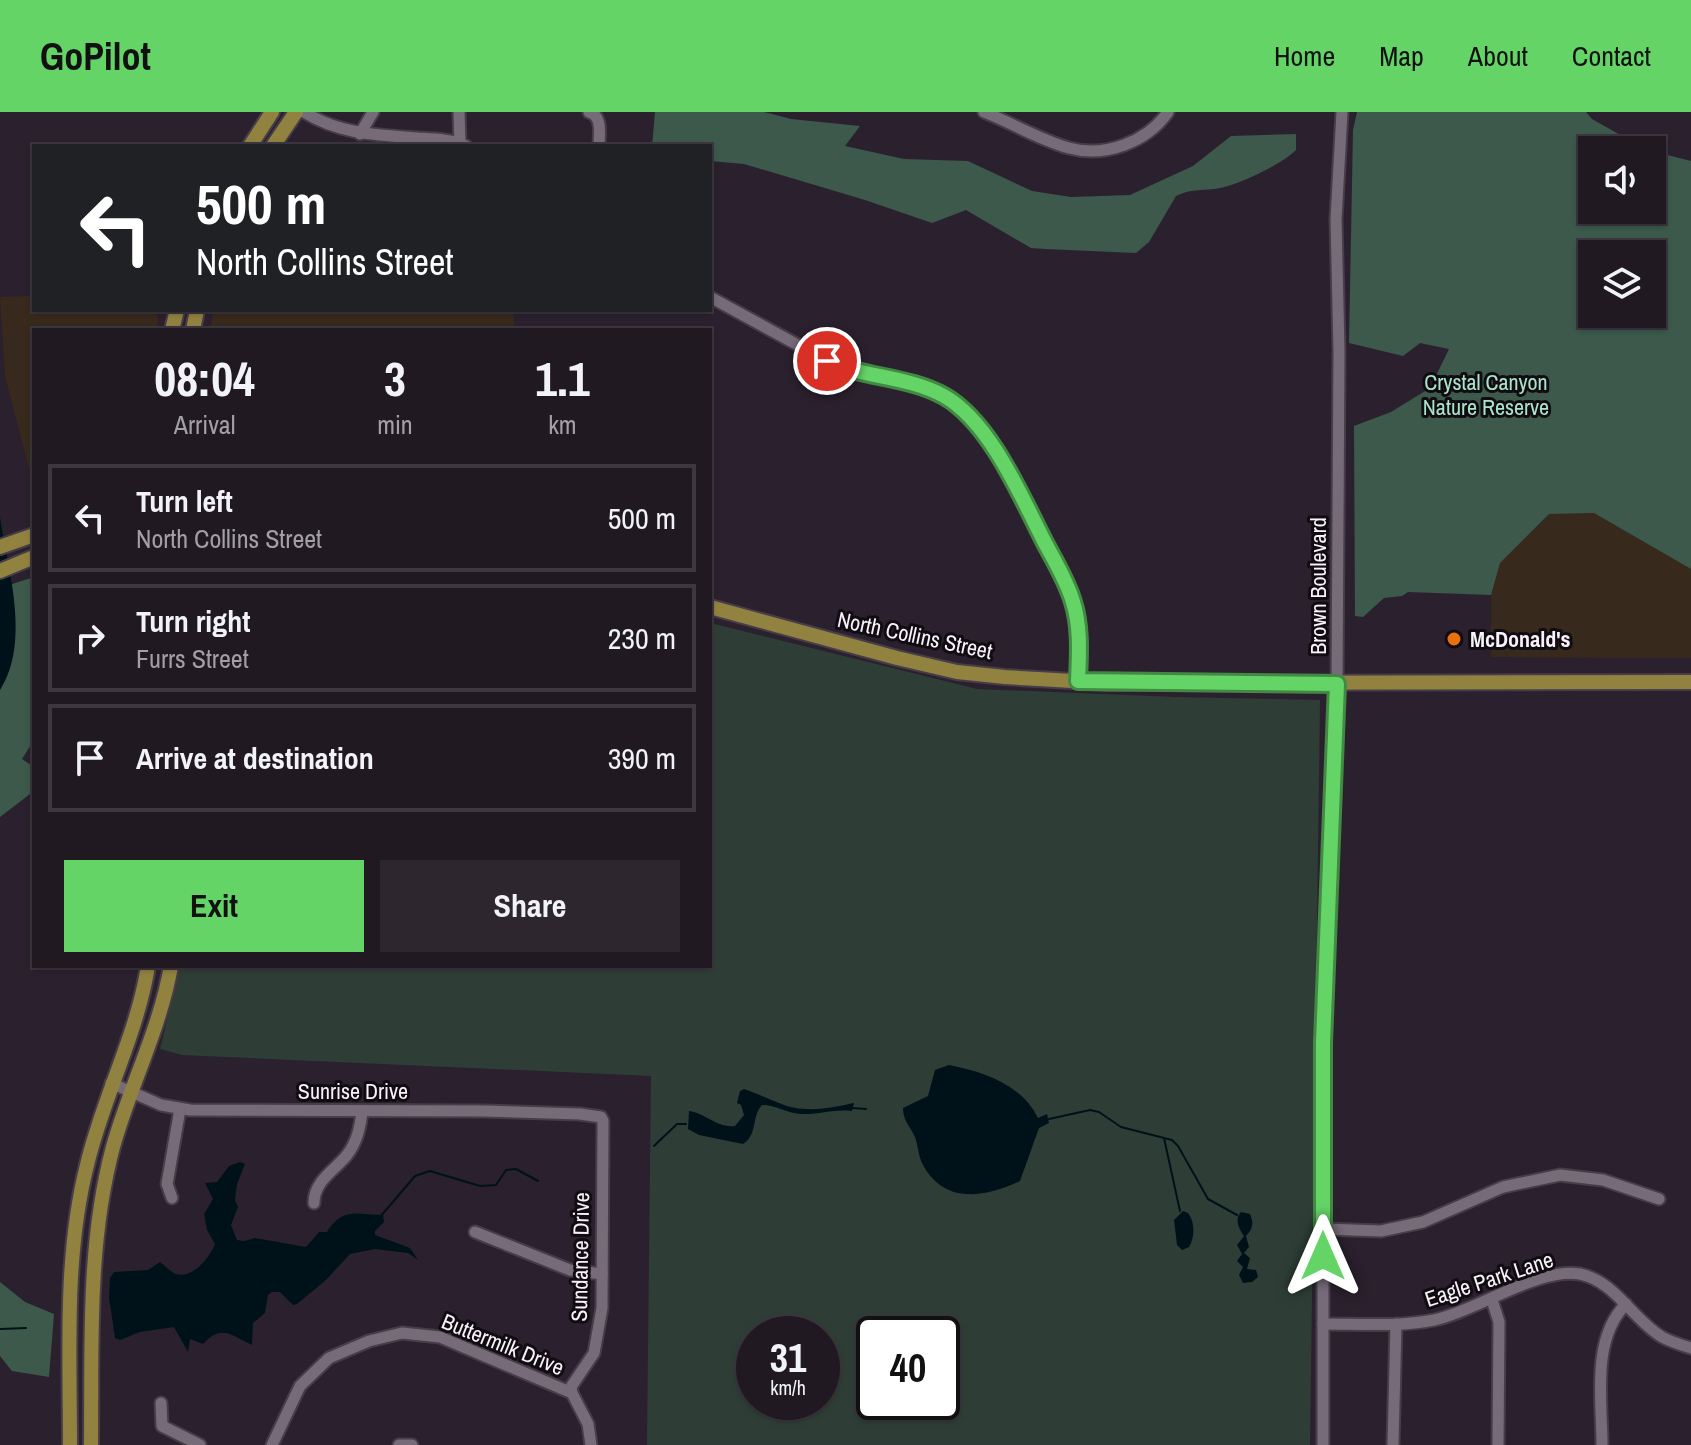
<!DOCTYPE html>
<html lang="en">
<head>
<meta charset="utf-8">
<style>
  :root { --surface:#201922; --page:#2d262f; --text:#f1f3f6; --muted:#a2a0a5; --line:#3d3840; --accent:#65d467 }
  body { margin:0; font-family:"Archivo Narrow",sans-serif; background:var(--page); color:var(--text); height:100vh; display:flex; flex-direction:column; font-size:30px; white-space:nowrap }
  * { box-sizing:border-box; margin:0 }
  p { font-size:26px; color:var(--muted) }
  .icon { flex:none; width:44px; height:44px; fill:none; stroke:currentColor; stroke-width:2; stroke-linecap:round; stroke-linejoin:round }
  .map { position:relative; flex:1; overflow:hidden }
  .drawer { position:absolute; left:32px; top:216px; width:680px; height:640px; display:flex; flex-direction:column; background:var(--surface); border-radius:0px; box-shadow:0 2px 6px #0004,0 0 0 2px var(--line) }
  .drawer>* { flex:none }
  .banner { position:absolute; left:32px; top:32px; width:680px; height:168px; border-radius:0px; box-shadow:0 2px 6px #0004,0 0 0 2px var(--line); background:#202124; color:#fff; overflow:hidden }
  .fabs { position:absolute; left:1578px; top:24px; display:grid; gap:16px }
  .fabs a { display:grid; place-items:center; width:88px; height:88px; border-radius:0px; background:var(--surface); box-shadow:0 2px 6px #0004,0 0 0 2px var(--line); font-size:40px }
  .speed { position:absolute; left:736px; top:1204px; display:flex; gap:16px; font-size:40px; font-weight:700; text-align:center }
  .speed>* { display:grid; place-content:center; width:104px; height:104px; border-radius:50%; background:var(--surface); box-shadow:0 2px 6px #0004,0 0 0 2px var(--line); line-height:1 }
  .speed small { font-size:20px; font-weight:400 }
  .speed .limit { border:4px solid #111; border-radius:12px; background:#fff; color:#111 }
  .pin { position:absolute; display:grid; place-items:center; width:68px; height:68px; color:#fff; margin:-34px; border:4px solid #fff; border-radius:50%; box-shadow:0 2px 8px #0007 }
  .me { position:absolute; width:88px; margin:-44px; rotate:0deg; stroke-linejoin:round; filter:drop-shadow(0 0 6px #0008) }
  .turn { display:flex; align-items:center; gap:28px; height:168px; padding:0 32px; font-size:36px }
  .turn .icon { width:104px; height:104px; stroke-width:2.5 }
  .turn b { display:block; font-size:56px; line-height:68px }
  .eta { display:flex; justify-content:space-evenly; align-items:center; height:136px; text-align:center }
  .eta b { font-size:48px; font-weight:700; line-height:56px }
  .primary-button { display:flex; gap:16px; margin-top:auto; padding:16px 32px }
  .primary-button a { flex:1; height:92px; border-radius:0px; background:var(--accent); color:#111; font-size:32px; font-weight:700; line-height:92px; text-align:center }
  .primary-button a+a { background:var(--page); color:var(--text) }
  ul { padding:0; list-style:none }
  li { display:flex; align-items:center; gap:24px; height:108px; margin:0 16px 12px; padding:0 16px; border:4px solid var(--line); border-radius:0px }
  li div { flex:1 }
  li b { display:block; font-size:30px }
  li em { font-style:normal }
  header { display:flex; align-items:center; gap:48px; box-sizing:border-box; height:112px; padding:0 40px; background:var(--accent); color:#111 }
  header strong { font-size:38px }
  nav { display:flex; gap:44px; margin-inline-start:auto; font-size:28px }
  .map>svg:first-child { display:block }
  .commercial { fill:#38291d }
  .green { fill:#2e3e36; fill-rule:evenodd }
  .forest { fill:#3c594c; fill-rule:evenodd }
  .water { fill:#001219 }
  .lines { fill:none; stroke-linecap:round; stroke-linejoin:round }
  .stream { stroke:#001219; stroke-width:2 }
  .minor-casing { stroke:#463d48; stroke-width:15 }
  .major-casing { stroke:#463d48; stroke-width:18 }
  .minor { stroke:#776b7a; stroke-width:11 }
  .major { stroke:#918240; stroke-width:14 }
  .route-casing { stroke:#428a43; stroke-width:20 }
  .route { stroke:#65d467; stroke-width:14 }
  .food-dot { fill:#e8710a; stroke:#110c12; stroke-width:3 }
  .labels { text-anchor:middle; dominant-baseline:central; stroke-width:6; stroke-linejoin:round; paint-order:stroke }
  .park-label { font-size:22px; fill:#aae4c9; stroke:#110c12 }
  .street-label { font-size:22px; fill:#f9f2fb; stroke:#110c12 }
  .poi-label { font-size:22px; font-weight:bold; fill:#f9f2fb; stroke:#110c12; text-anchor:start }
</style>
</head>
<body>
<header>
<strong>GoPilot</strong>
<nav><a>Home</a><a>Map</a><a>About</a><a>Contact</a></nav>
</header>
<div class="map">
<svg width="1691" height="1333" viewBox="0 0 1691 1333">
  <rect width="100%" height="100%" fill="#2b212e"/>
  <!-- commercial -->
  <g class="commercial">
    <polygon points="34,184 34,198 157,198 158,218 34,218 34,375 5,264 0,185"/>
    <polygon points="214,198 513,198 514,218 210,218"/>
    <polygon points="1594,401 1691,457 1691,546 1491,545 1491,483 1499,451 1549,402"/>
  </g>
  <!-- green -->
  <path class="green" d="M710,511L977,577L1175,585L1320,588L1310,1333H647L651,964L182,943L160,937L180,854H710ZM754,1222H822V1290H754ZM874,1222H942V1290H874Z"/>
  <!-- forest -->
  <g class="forest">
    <path d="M655,0H764L791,7L860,14L845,34L904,47L968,49L1032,79L1071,85L1130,83L1193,54L1231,24L1296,22V38C1282,52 1241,72 1220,76C1204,79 1192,76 1176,84L1149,130L1136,141L1046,137L1031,136L966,98L932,111L865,88L744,52L710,49V34H652Z"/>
    <path d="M1357,0H1586L1592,7L1647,38H1592V98H1652V39L1691,49V457L1594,401L1549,402L1500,451L1491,483L1408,480L1402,484L1384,486L1363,505L1355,504L1354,314L1391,300L1430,276L1449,237L1420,231L1403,244L1349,231L1353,18ZM1592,142H1652V202H1592Z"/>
    <polygon points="34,465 34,628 22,647 34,655 34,679 0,705 0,476"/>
    <polygon points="0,1170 25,1190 54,1202 49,1265 12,1259 0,1244"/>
  </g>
  <!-- water -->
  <g class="water">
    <path d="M0,405C8,458 31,530 0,578Z"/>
    <path d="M949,953C984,960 1021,972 1038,1006L1047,1002L1049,1011L1039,1016L1020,1069C983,1086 942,1093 921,1049C918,1041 918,1033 915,1025C910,1014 903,1009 903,996L928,984L935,958Z"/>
    <path d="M744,977C756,981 768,987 779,991C804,1002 830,996 854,991L852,999C834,997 818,1003 800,1002C787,1001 776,993 762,993C751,1005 758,1023 743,1032L699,1023L688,1017L689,999C706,1001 716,1016 735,1014L744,1003L741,993L737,991L740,979Z"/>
    <path d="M240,1050L245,1052L237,1072L235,1088L238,1095L231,1113L237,1128L244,1129L255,1126L306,1135L319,1120H327C343,1094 358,1103 383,1103L384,1110L375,1119V1123L410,1136L418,1148L408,1141L375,1137L350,1142L326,1168L297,1192L293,1193L280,1180H272L268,1183L265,1201L253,1211L252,1233C230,1223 222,1212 203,1232L190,1227L188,1240L174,1215L140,1220L120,1228L115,1226L109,1186L110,1166L114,1160L148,1158L160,1150C165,1154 171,1160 176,1162C193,1167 210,1145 215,1132L207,1118L204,1102L213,1087L205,1071L217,1070L229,1054Z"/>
    <path d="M1183,1099L1188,1101C1195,1109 1195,1126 1189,1135L1182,1138L1177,1133L1174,1108Z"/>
    <path d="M1241,1100L1250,1102C1254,1111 1253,1117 1246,1124L1249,1135L1244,1141L1250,1146L1247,1157L1256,1158L1258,1165L1252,1170L1243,1171L1239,1163L1243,1155L1237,1149L1242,1142L1237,1133L1244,1124C1239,1117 1234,1107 1241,1100Z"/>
  </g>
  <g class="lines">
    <!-- stream -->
    <g class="stream">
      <polyline points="852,996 866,997"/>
      <polyline points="1049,1007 1090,998 1099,1000 1121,1015 1172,1028 1178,1034 1208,1087 1237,1103"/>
      <polyline points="1164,1026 1180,1099"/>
      <polyline points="654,1034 677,1012 686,1012"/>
      <polyline points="380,1105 415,1064 430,1059 480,1074 496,1073 506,1058 516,1057 538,1069"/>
      <polyline points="0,1217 26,1216"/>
    </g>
    <defs>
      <g id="minor">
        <path d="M304,0C339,22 377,23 417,26C434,27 451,27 466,34"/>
        <polyline points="459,0 460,31"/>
        <path d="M589,0C603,4 599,22 599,34"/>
        <path d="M984,0C1012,11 1040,28 1069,36C1105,46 1147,30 1168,0"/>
        <polyline points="360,22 373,0"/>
        <path d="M710,185L829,250L861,261L909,271L951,288L975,312L999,345L1066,471C1079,503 1080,535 1078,569"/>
        <polyline points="111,971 161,993 190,998 484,999 580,1002 601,1005 603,1009 602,1196 594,1241 571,1275 572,1281"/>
        <polyline points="172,1086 167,1072 180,997"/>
        <path d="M314,1091C314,1069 334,1059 347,1043C357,1030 360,1016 362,1000"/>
        <polyline points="1323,1117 1381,1119 1423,1110 1503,1075 1560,1063 1603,1068 1659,1087"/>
        <polyline points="475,1120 570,1158 602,1162"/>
        <polyline points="1492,1188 1499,1210 1498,1333"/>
        <path d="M1323,1212C1360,1212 1398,1215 1434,1208C1477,1199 1538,1155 1580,1162C1615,1169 1633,1208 1662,1225C1671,1230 1681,1233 1691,1236"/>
        <polyline points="161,1291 162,1314 200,1333"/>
        <polyline points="272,1333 300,1274 329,1246 369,1229 402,1221 440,1225 572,1281 588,1312 591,1333"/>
        <polyline points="399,1333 412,1333"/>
        <polyline points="1323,1333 1323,931 1337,572 1339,239 1336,107 1342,0"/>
        <polyline points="1393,1333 1396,1212"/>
        <path d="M1602,1333C1602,1288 1591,1227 1626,1192"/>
      </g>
      <g id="major">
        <polyline points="250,34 272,0"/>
        <polyline points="273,34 296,0"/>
        <polyline points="172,218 177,198"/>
        <polyline points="193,218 197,198"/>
        <polyline points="0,435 34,423"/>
        <polyline points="0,459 34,445"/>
        <polyline points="710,495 897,546 957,560 1005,565 1107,571 1691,570"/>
        <path d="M70,1333C70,1240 64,1144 87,1053C103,985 137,923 148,854"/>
        <path d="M91,1333C92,1234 87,1132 113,1035C130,974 160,917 171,854"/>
      </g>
    </defs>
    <!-- minor casing -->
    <use href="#minor" class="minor-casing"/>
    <!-- major casing -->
    <use href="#major" class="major-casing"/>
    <!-- minor -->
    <use href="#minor" class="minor"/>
    <!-- major -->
    <use href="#major" class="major"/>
  </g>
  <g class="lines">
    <defs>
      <path id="route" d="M827,249C864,266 908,264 944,284C990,310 1021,384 1044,429C1054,448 1067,469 1073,490C1081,515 1079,543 1078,569L1337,572L1323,931V1144"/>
    </defs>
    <!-- route casing -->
    <use href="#route" class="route-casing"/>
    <!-- route -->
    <use href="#route" class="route"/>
  </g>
  <!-- markers -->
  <circle class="food-dot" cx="1454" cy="527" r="8"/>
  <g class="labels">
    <!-- park labels -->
    <g class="park-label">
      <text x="1486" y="270">Crystal Canyon<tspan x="1486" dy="25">Nature Reserve</tspan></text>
    </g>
    <!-- street labels -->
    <g class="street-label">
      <text transform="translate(1318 474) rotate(-90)">Brown Boulevard</text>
      <text transform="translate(915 523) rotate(12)">North Collins Street</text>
      <text x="353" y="979">Sunrise Drive</text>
      <text transform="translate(580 1145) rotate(-89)">Sundance Drive</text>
      <text transform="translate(1489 1167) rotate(-18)">Eagle Park Lane</text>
      <text transform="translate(503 1232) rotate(22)">Buttermilk Drive</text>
    </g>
    <!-- poi labels -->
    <g class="poi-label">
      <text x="1470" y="527">McDonald's</text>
    </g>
  </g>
</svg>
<div class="fabs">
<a><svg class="icon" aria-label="sound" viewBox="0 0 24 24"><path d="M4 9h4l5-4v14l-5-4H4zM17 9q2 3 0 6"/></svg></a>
<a><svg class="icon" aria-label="layers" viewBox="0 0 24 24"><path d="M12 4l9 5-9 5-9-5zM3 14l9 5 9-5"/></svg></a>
</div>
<div class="speed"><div>31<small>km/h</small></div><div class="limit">40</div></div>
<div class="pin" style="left:827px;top:249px;background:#d93025"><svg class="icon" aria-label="arrive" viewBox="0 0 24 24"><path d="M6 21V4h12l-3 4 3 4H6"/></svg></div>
<svg class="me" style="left:1323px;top:1144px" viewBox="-20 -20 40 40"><path d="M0-17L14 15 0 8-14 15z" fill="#65d467" stroke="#fff" stroke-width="4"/></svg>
<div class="banner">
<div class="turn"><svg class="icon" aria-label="left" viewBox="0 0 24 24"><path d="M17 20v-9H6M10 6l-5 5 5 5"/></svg><div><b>500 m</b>North Collins Street</div></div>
</div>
<section class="drawer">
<div class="eta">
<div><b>08:04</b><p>Arrival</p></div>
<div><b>3</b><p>min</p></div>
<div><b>1.1</b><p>km</p></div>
</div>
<ul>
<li><svg class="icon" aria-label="left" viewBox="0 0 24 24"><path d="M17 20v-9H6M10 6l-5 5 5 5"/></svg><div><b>Turn left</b><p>North Collins Street</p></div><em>500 m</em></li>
<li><svg class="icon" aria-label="right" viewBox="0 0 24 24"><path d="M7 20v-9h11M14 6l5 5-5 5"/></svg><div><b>Turn right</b><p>Furrs Street</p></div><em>230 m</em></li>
<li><svg class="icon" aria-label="arrive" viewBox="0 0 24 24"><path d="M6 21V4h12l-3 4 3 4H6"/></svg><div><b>Arrive at destination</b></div><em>390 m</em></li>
</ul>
<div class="primary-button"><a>Exit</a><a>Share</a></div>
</section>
</div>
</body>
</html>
